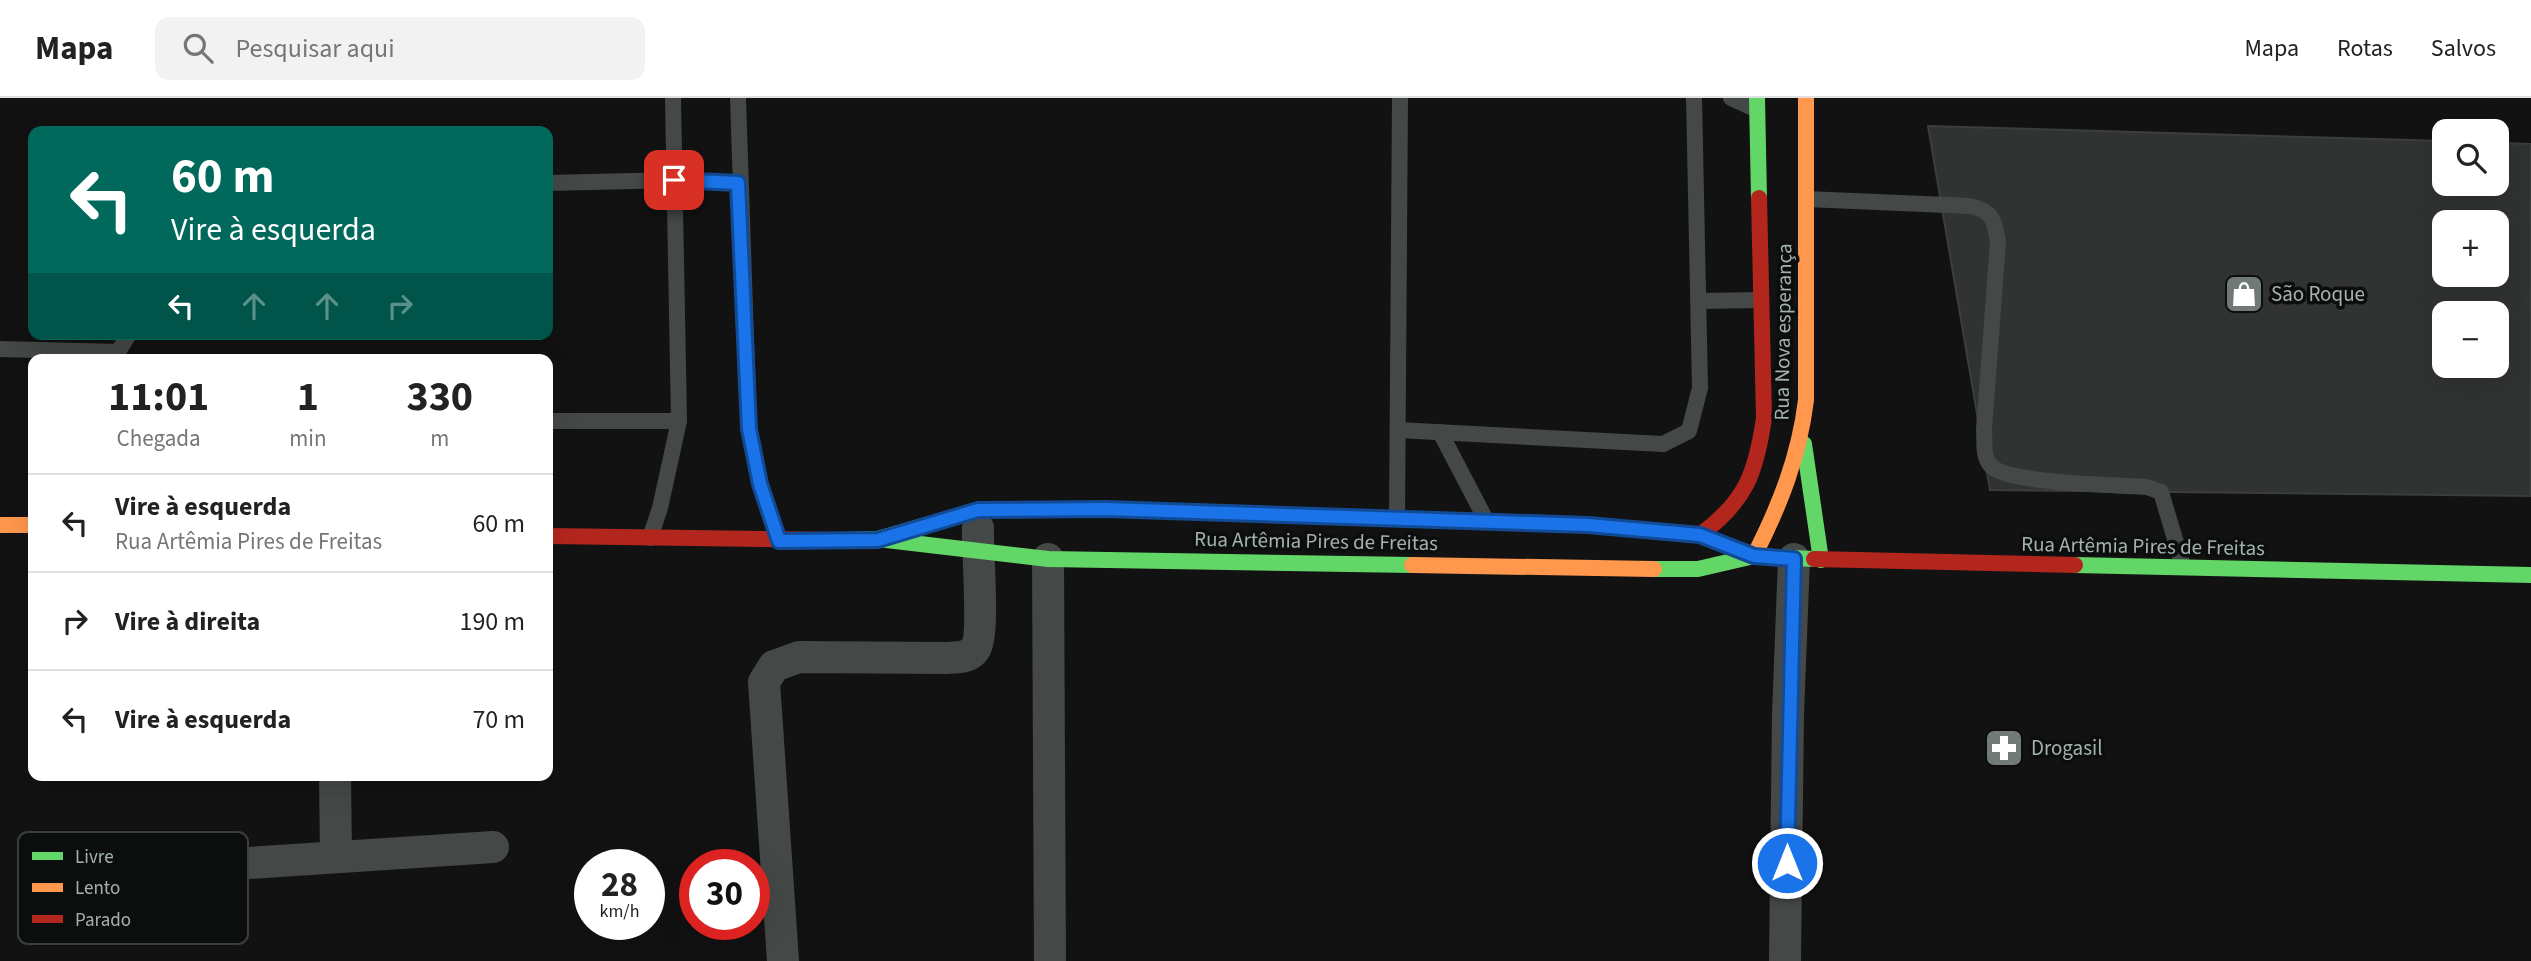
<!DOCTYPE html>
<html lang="pt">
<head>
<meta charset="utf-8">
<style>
  :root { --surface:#fff; --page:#f2f2f2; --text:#222; --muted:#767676; --line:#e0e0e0 }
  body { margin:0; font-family:"Source Sans 3",sans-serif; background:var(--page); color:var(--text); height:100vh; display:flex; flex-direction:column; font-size:26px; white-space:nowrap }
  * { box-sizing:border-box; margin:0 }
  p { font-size:23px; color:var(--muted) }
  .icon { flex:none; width:38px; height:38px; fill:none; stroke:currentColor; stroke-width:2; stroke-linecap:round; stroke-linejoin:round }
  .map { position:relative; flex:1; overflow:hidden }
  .drawer { position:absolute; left:28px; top:256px; width:525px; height:427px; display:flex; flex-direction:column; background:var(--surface); border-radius:14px; box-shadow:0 7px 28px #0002 }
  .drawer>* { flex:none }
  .top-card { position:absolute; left:28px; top:28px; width:525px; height:214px; border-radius:14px; box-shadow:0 7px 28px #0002; background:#00695c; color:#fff; overflow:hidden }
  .tools { position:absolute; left:2432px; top:21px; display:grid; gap:14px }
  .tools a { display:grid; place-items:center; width:77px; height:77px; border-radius:14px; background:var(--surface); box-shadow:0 7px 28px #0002; font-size:35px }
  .speed { position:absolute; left:574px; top:751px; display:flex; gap:14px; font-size:35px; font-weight:700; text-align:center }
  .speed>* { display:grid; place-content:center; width:91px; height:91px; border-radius:50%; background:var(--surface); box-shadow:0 7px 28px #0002; line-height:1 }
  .speed small { font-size:18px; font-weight:400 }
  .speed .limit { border:10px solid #d22; background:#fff; color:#111 }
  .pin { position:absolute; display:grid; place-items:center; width:60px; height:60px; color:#fff; margin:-30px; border-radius:14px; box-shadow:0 4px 10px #0006 }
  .me { position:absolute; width:77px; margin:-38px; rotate:0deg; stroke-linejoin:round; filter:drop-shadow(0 0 5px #0008) }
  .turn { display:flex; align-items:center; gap:24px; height:147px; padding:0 28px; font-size:32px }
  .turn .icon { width:91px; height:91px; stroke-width:2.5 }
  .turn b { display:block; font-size:49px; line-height:60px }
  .lanes { display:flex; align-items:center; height:66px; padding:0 28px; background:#0003; justify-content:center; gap:35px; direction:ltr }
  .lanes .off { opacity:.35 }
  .eta { display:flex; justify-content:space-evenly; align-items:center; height:119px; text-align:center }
  .eta b { font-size:42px; font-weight:700; line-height:49px }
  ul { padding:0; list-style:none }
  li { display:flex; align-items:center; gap:21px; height:98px; padding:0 28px; border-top:2px solid var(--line) }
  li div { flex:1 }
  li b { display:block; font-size:26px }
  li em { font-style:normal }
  header { display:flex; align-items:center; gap:42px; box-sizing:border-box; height:98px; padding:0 35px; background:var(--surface); border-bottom:2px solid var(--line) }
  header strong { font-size:33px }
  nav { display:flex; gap:38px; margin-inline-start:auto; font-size:24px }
  .search { width:490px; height:63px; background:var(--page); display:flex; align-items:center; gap:18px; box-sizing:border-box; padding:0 24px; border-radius:14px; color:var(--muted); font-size:26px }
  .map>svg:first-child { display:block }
  .building { fill:#313332; stroke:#3a3e3d; stroke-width:2; fill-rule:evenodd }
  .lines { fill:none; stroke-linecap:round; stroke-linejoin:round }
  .lane { stroke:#444846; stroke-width:16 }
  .street { stroke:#444846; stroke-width:32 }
  .fast { stroke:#63d668; stroke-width:16 }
  .slow { stroke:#ff974d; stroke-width:16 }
  .jam { stroke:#b3261e; stroke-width:16 }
  .route-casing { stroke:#114b97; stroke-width:18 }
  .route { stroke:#1a73e8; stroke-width:12 }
  .labels { text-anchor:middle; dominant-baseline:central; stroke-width:7; stroke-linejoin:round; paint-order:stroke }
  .poi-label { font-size:21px; fill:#a4b2ac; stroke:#0c0e0d; text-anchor:start }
  .street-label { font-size:21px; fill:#a4b2ac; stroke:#0c0e0d }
  .key { fill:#0c0e0d; stroke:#3a3f3d; stroke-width:2 }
  .key-label { font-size:19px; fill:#a4b2ac }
</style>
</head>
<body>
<header>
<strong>Mapa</strong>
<div class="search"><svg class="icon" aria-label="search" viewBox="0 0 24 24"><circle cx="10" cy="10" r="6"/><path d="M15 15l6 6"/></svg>Pesquisar aqui</div>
<nav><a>Mapa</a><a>Rotas</a><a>Salvos</a></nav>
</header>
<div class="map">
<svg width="2531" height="863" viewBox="0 0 2531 863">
  <rect width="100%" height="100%" fill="#121212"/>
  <!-- building -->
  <path class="building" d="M1928,28L2445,43V86H2497V45L2531,46V398L1990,392ZM2445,124H2497V177H2445ZM2445,215H2497V268H2445Z"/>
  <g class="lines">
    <!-- lane -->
    <g class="lane">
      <polyline points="738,0 749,331 760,386 779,443"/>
      <polyline points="1731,0 1755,11"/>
      <polyline points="548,85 674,82 739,85"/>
      <path d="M1806,101L1970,108C1992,112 1995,123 1998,144L1984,331C1985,343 1982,358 1991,368C2008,386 2118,387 2147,389L2161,394L2183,468"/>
      <polyline points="1700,203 1760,202"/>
      <polyline points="0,251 118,254 129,236"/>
      <polyline points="548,323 679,323"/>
      <polyline points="1398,332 1663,346 1689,333 1700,290 1694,0"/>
      <polyline points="1440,334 1486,422"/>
      <polyline points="1397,419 1400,0"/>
      <polyline points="650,440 660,410 679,323 673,0"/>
    </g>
    <!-- street -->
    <g class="street">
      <polyline points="1048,461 1050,863"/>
      <polyline points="335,677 336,759"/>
      <polyline points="187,769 493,749"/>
      <path d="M783,863L764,584L774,568L799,559L944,560C955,559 968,561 975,551C985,538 977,452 978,430"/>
      <polyline points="1785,863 1788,616 1794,461"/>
    </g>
    <!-- fast -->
    <g class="fast">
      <polyline points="1757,0 1759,100"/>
      <polyline points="1804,346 1821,462"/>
      <polyline points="878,441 978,412 1106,411 1588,427 1700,437 1754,458 1814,461"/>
      <polyline points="842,442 878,441 1048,461 1412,467"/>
      <polyline points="2075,467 2531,477"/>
      <polyline points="1654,471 1698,471 1754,458"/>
    </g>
    <!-- slow -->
    <g class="slow">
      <polyline points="0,427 33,427"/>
      <path d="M1754,458C1780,407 1799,359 1806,302V0"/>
      <polyline points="1412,467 1654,471"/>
    </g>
    <!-- jam -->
    <g class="jam">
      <path d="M1700,437C1746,403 1756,375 1764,320L1759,100"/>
      <polyline points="548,438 842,442"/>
      <polyline points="1814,461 2075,467"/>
    </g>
  </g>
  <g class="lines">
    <defs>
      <polyline id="route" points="674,82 738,85 749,331 760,386 779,443 878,442 978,412 1106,411 1588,427 1700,437 1754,458 1794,461 1787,765"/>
    </defs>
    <!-- route casing -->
    <use href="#route" class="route-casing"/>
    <!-- route -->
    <use href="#route" class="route"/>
  </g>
  <!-- icons -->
  <defs>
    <symbol id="shop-square" viewBox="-11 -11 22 22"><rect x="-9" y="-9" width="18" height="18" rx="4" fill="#717a76" stroke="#0c0e0d"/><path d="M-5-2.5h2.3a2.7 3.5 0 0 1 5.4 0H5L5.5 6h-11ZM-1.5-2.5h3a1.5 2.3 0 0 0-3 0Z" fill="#fff"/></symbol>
    <symbol id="pharmacy-square" viewBox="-11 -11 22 22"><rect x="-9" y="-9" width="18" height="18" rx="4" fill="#717a76" stroke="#0c0e0d"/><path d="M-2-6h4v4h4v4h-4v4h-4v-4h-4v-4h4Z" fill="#fff"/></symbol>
  </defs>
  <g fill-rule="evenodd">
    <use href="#shop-square" x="2222" y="174" width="44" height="44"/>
    <use href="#pharmacy-square" x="1982" y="628" width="44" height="44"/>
  </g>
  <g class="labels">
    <!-- poi labels -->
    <g class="poi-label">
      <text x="2271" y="196">São Roque</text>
      <text x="2031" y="650">Drogasil</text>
    </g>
    <!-- street labels -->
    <g class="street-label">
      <text transform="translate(1783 234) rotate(-89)">Rua Nova esperança</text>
      <text transform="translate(1316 443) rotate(1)">Rua Artêmia Pires de Freitas</text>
      <text transform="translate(2143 448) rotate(1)">Rua Artêmia Pires de Freitas</text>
    </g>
  </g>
  <!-- legend -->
  <rect x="18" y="734" width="230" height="112" rx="10" class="key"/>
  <rect x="32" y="754" width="31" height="8" fill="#63d668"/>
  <rect x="32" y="785" width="31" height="9" fill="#ff974d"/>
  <rect x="32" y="817" width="31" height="8" fill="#b3261e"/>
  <g class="key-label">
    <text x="75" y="765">Livre</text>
    <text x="75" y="796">Lento</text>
    <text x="75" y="828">Parado</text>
  </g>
</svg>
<div class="tools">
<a><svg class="icon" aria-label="search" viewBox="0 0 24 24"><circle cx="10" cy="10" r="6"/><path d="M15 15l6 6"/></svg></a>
<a>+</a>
<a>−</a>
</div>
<div class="speed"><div>28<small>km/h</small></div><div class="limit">30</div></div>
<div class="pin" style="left:674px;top:82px;background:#d93025"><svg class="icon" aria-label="arrive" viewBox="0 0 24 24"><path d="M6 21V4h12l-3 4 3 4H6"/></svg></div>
<svg class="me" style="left:1787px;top:765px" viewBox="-20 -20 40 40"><circle r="17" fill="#1a73e8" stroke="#fff" stroke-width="3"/><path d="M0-11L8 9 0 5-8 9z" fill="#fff"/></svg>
<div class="top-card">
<div class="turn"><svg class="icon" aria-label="left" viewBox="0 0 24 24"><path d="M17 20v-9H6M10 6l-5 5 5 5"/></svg><div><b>60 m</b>Vire à esquerda</div></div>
<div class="lanes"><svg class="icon" aria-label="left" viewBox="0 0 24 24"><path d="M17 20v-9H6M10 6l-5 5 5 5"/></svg><svg class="icon off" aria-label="ahead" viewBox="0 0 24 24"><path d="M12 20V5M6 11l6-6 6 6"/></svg><svg class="icon off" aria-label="ahead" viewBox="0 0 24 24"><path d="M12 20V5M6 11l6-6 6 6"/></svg><svg class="icon off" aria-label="right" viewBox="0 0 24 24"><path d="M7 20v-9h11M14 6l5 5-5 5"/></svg></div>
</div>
<section class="drawer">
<div class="eta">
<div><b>11:01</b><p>Chegada</p></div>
<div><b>1</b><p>min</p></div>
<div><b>330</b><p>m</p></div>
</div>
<ul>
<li><svg class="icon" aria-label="left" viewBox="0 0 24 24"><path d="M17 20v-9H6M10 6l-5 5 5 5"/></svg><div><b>Vire à esquerda</b><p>Rua Artêmia Pires de Freitas</p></div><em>60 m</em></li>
<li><svg class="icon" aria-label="right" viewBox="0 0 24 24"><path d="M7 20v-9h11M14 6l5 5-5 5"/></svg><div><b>Vire à direita</b></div><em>190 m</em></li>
<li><svg class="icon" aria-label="left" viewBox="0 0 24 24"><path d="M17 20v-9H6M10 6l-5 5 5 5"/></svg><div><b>Vire à esquerda</b></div><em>70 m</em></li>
</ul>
</section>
</div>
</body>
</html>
